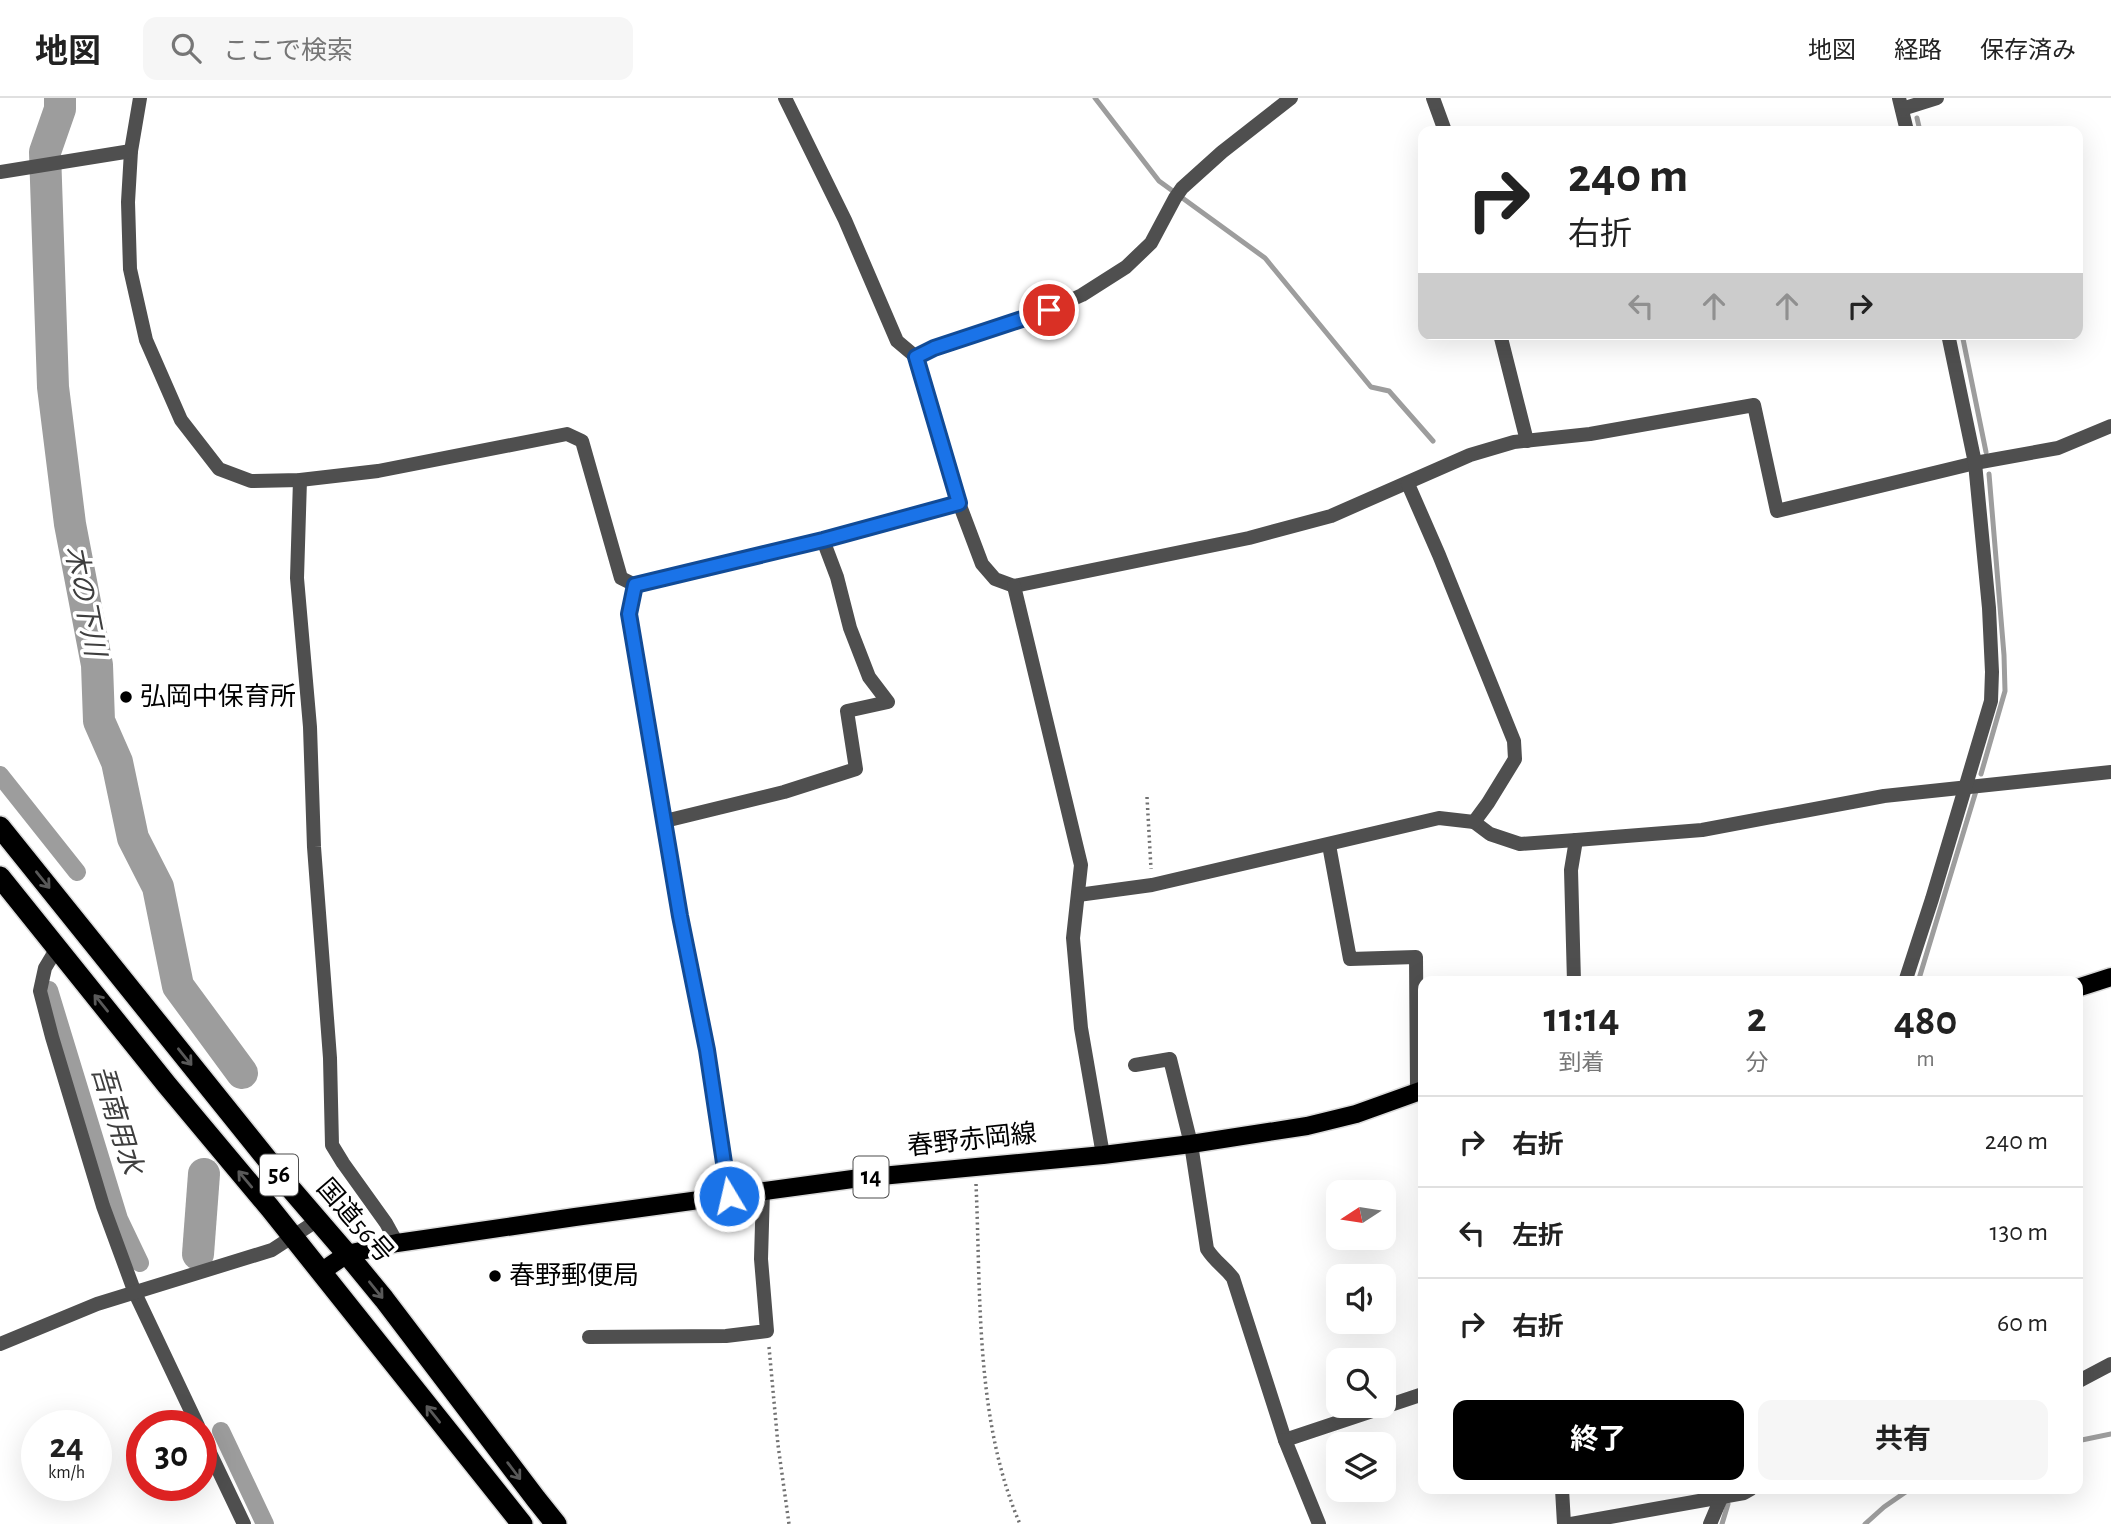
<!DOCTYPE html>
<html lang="ja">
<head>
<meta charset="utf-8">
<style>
  :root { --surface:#fff; --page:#f6f6f6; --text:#222; --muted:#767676; --line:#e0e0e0; --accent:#000 }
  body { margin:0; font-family:"Alegreya Sans","Noto Sans JP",sans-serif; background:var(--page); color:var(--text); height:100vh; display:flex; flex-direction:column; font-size:26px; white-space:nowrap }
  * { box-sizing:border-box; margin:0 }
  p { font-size:23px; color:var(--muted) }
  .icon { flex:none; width:38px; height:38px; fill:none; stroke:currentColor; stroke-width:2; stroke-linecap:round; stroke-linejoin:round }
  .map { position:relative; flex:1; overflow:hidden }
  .side { position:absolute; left:1418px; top:878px; width:665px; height:518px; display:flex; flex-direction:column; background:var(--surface); border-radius:14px; box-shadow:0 7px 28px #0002 }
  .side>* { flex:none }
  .top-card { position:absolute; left:1418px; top:28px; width:665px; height:214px; border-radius:14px; box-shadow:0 7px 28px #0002; background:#fff; color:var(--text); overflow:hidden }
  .needle { width:46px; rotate:258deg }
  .controls { position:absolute; left:1326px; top:1082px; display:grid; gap:14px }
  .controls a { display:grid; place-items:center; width:70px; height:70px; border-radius:14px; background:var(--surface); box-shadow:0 7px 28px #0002; font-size:35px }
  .speed { position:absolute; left:21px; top:1312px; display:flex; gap:14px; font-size:35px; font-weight:700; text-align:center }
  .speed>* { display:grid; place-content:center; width:91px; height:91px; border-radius:50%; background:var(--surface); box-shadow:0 7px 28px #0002; line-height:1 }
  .speed small { font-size:18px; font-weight:400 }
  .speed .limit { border:10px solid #d22; background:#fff; color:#111 }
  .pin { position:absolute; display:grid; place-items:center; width:60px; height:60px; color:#fff; margin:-30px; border:4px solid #fff; border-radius:50%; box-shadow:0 2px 7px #0007 }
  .me { position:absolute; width:77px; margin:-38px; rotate:351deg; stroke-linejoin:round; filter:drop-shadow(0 0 5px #0008) }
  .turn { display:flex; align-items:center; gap:24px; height:147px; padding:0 35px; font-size:32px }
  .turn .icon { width:91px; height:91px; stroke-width:2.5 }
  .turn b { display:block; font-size:49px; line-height:60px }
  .lanes { display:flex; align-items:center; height:66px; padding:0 35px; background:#0003; justify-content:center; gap:35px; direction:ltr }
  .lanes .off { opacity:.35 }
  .eta { display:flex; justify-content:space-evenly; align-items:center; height:119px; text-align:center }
  .eta b { font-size:42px; font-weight:700; line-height:49px }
  .cta { display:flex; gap:14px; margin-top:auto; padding:14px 35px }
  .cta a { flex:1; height:80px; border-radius:14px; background:var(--accent); color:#fff; font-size:28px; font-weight:700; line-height:80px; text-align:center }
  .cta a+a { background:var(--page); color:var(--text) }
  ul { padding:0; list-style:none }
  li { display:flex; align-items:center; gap:21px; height:91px; padding:0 35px; border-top:2px solid var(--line) }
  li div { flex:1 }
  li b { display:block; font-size:26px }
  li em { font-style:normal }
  header { display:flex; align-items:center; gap:42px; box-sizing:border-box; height:98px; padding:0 35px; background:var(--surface); border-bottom:2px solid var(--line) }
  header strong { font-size:33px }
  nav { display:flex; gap:38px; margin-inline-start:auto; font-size:24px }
  .search { width:490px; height:63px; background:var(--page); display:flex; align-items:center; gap:18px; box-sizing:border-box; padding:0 24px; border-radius:14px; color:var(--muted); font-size:26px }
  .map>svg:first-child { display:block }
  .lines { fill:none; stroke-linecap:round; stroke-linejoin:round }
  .stream { stroke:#9d9d9d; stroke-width:5 }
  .canal { stroke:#9d9d9d; stroke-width:18 }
  .river { stroke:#9d9d9d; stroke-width:32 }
  .primary-casing { stroke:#dbdbdb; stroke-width:21 }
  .highway-casing { stroke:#dbdbdb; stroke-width:24 }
  .path { stroke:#717171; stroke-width:3.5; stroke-dasharray:2 3.5; stroke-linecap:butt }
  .street { stroke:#4f4f4f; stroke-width:14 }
  .primary { stroke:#000; stroke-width:18 }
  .highway { stroke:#000; stroke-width:21 }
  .oneway { stroke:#595959 }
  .route-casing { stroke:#114b97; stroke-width:18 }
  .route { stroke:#1a73e8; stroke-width:12 }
  .poi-dot { fill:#000; stroke:#fff; stroke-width:2.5 }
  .labels { text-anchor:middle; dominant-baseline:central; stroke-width:7; stroke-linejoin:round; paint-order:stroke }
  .shield { fill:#fff; stroke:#4c4c4c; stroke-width:2 }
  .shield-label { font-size:24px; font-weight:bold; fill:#000 }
  .poi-label { font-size:26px; fill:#000; stroke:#fff; text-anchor:start }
  .street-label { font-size:26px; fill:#000; stroke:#fff }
  .water-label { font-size:28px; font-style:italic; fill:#3e3e3e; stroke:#fff }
</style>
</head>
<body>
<header>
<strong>地図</strong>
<div class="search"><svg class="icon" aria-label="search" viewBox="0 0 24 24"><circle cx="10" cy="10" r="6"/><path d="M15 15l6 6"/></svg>ここで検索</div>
<nav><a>地図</a><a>経路</a><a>保存済み</a></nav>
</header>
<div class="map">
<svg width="2111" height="1426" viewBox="0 0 2111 1426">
  <rect width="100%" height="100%" fill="#fff"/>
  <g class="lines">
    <!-- stream -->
    <g class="stream">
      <polyline points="1095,0 1159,83 1265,160 1371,289 1389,293 1433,343"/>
      <polyline points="1917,20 1920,33"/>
      <polyline points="1962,236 1986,354"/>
      <polyline points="1981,676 2005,593 2004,557 1989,376"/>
      <polyline points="1918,884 1976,693"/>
      <polyline points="2077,1343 2111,1336"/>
      <polyline points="1722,1426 1728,1406"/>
      <polyline points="1865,1426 1884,1409 1910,1391"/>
    </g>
    <!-- canal -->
    <g class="canal">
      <polyline points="0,677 77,774"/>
      <polyline points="49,892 119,1121 140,1165"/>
      <polyline points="221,1333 265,1426"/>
    </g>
    <!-- river -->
    <g class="river">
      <polyline points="60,0 60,11 45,54 53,289 70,426 97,567 99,623 117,664 133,740 158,789 178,888 242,975"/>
      <polyline points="198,1156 204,1076"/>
    </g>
    <defs>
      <g id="primary">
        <polyline points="2077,890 2111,879"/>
        <polyline points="321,1174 347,1156 397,1145 575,1119 860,1080 1103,1057 1191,1046 1307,1028 1356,1016 1423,992"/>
      </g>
      <g id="highway">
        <polyline points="0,729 291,1091 347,1156 384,1201 536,1401 556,1426"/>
        <polyline points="0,779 167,987 270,1110 522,1426"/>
      </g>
    </defs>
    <!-- primary casing -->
    <use href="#primary" class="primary-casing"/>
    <!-- highway casing -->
    <use href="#highway" class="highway-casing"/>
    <!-- path -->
    <g class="path">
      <polyline points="1147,699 1151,771"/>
      <path d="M976,1086C981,1198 975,1322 1020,1426"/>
      <polyline points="769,1249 778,1347 789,1426"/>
    </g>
    <!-- street -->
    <g class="street">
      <polyline points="140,0 131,53 128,104 130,171 146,242 181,322 219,371 251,383 300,382 378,373 567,336 582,343 621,480 635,487 823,442 959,405"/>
      <polyline points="785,0 845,122 897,243 916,259 959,405 982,466 995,481 1014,488 1249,440 1331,418 1470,357 1514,344 1590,336 1754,307 1777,413 1975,365 2058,350 2111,328"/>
      <polyline points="1433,0 1445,33"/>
      <polyline points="1899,0 1907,33"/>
      <polyline points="1902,11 1937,0"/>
      <polyline points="0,74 131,53"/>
      <polyline points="1500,236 1527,343"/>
      <polyline points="916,259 934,250 1049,212 1082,197 1126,169 1151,145 1175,100 1182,90 1222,54 1291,0"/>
      <polyline points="300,382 297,480 310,629 314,749 330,960 332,1047 343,1065 386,1125 397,1145"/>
      <polyline points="1408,386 1439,457 1514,643 1515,661 1488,705 1474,724 1490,736 1520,746 1576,742 1702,732 1884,698 2111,674"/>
      <polyline points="635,487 629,516 680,818 707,952 729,1098"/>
      <polyline points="1014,488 1081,767 1073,840 1081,930 1103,1057"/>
      <polyline points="665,723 784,694 856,671 847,613 888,604 869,579 850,530 837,479 823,442"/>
      <polyline points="1329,747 1350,861 1416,859 1417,993"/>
      <polyline points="1078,797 1152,787 1439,720 1474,724"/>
      <polyline points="57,850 45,870 40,893 52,939 103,1108 135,1195 198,1328"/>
      <polyline points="1574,884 1571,772 1576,742"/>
      <polyline points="1905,884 1932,801 1991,603 1992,574 1989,510 1975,365 1948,236"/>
      <path d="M1135,967L1170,961L1191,1046L1207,1151C1216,1165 1223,1167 1233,1180L1285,1342L1423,1296"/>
      <polyline points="589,1239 726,1238 767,1233 761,1161 763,1092"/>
      <polyline points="0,1246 97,1206 272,1152 318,1122"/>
      <polyline points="2077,1284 2111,1266"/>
      <polyline points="201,1336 244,1426"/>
      <polyline points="1285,1342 1319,1426"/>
      <polyline points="1562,1391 1564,1426"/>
      <polyline points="1571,1426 1744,1395 1751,1391"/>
      <polyline points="1710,1426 1724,1393"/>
    </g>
    <!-- primary -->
    <use href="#primary" class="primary"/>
    <!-- highway -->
    <use href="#highway" class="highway"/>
  </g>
  <!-- one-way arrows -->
  <defs><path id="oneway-shaft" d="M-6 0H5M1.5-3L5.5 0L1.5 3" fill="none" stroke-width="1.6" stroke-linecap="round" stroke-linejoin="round" transform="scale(1.75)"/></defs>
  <g class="oneway">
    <use href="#oneway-shaft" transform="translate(43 782) rotate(51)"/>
    <use href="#oneway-shaft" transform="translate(101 905) rotate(-129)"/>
    <use href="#oneway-shaft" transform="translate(185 959) rotate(51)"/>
    <use href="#oneway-shaft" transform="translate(245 1081) rotate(-130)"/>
    <use href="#oneway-shaft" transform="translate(376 1192) rotate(51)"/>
    <use href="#oneway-shaft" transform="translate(433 1316) rotate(-129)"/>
    <use href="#oneway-shaft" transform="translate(514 1373) rotate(53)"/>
  </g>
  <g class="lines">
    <defs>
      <polyline id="route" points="729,1098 707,952 680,818 629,516 635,487 823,442 959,405 916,259 934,250 1049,212"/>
    </defs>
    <!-- route casing -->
    <use href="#route" class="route-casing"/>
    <!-- route -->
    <use href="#route" class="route"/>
  </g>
  <!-- markers -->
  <g class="poi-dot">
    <circle cx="126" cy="599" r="7"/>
    <circle cx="495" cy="1178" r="7"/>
  </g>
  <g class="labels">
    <!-- shield labels -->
    <g class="shield">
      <rect x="260" y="1056.5" width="38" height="41" rx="5"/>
      <rect x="853.5" y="1058.5" width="35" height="41" rx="5"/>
    </g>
    <g class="shield-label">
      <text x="279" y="1077">56</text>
      <text x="871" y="1079">14</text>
    </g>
    <!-- poi labels -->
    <g class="poi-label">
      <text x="140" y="599">弘岡中保育所</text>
      <text x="509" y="1178">春野郵便局</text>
    </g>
    <!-- street labels -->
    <g class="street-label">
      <text transform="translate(972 1042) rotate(-6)">春野赤岡線</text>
      <text transform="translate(355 1123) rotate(49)">国道56号</text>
    </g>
    <!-- water labels -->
    <g class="water-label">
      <text transform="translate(84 503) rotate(79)">木の下川</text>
      <text transform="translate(116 1022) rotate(73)">吾南用水</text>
    </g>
  </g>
</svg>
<div class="controls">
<a><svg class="needle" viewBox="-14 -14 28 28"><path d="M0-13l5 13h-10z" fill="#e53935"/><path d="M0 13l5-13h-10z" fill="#767676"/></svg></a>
<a><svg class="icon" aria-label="sound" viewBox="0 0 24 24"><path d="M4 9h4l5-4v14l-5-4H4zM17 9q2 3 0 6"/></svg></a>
<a><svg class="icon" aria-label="search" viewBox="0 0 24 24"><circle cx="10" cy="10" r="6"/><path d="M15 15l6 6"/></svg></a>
<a><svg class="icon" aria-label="layers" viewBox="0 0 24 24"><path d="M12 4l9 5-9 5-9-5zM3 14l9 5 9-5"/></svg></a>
</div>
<div class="speed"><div>24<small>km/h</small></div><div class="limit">30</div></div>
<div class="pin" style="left:1049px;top:212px;background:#d93025"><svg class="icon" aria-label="arrive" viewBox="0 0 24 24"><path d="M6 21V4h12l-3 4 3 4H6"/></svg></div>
<svg class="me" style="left:729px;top:1098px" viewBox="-20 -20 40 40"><circle r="17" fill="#1a73e8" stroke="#fff" stroke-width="3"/><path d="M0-11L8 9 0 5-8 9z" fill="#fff"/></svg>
<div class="top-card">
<div class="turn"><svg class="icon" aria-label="right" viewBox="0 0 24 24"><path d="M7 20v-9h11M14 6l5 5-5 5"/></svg><div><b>240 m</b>右折</div></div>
<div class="lanes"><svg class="icon off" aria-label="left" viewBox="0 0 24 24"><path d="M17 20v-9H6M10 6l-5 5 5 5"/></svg><svg class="icon off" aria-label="ahead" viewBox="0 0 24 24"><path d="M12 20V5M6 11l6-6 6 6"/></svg><svg class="icon off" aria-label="ahead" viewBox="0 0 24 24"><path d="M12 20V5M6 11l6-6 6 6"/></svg><svg class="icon" aria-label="right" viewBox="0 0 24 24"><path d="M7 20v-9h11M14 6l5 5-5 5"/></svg></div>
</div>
<section class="side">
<div class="eta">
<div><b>11:14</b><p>到着</p></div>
<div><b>2</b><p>分</p></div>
<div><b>480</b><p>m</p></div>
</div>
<ul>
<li><svg class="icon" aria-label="right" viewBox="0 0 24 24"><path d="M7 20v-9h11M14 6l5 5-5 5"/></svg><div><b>右折</b></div><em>240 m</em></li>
<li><svg class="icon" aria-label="left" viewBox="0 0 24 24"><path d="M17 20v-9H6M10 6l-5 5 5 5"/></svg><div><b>左折</b></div><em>130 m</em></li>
<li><svg class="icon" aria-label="right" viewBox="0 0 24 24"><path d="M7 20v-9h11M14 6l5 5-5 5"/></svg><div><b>右折</b></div><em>60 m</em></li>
</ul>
<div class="cta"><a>終了</a><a>共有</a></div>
</section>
</div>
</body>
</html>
